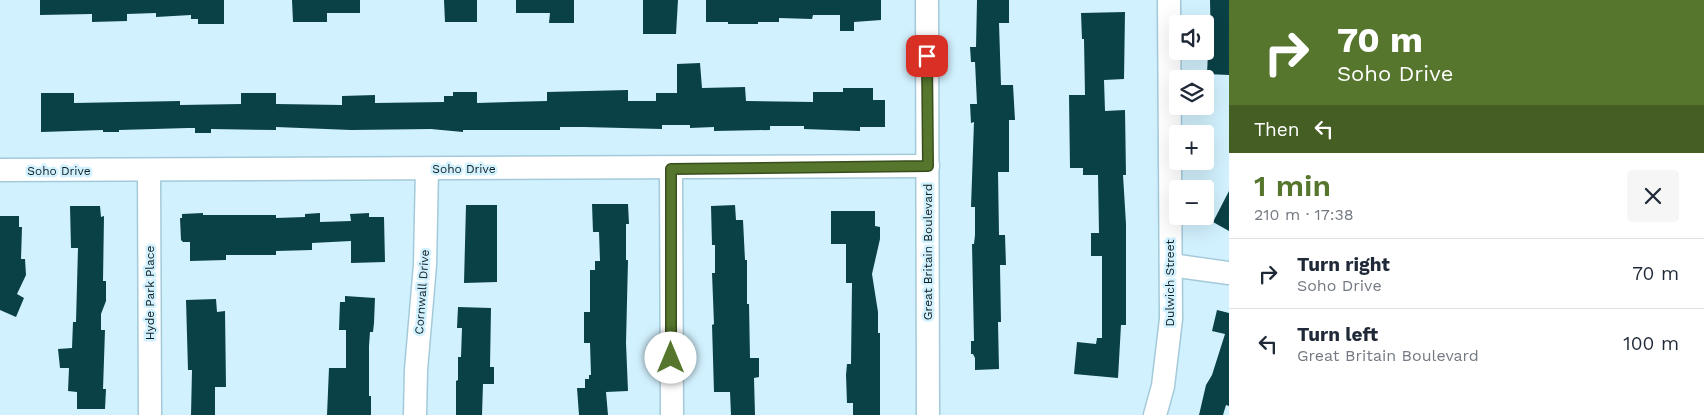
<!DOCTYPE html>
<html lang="en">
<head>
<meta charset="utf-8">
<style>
  :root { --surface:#fff; --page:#f6f6f7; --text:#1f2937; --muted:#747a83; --line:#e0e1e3; --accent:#56762d }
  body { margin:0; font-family:"Work Sans",sans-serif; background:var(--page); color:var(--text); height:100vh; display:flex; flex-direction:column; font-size:19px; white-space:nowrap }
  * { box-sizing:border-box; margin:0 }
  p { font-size:16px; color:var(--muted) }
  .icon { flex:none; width:28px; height:28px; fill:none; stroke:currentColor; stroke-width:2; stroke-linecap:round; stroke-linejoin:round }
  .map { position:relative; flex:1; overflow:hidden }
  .panel { display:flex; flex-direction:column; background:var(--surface); width:475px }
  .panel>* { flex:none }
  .banner { background:#56762d; color:#fff; overflow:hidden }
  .fabs { position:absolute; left:1169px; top:15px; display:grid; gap:10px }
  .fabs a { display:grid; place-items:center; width:45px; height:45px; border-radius:5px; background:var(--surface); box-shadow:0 5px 20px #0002; font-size:25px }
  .pin { position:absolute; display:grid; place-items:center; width:42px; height:42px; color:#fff; margin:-21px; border-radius:10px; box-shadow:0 2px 8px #0006 }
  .me { position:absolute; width:55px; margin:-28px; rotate:0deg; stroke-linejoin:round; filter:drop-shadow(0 0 4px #0008) }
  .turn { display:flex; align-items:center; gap:18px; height:105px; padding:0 25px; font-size:22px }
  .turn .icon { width:65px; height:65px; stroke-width:2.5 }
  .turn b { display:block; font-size:35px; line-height:42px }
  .then { display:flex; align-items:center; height:48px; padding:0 25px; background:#0003; gap:10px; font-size:19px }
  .round { display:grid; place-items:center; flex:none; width:52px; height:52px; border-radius:5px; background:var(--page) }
  .overview { display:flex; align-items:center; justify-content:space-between; height:85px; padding:0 25px }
  h1 { font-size:30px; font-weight:600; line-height:38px; color:var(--accent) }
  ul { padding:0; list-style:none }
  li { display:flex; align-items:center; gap:15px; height:70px; padding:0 25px; border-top:1px solid var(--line) }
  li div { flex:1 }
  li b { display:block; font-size:19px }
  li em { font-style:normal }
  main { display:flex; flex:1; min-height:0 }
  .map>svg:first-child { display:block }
  .building { fill:#0a4146 }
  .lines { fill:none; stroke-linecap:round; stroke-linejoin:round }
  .minor-casing { stroke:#a4cada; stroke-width:25 }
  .minor { stroke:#fff; stroke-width:22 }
  .route-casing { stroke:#384d1d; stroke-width:12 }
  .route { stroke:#56762d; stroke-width:9 }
  .labels { text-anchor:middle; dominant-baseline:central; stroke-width:5; stroke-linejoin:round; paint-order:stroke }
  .street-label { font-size:12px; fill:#0f1e23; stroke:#d2f1fe }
</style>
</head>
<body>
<main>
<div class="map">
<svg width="1229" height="415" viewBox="0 0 1229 415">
  <rect width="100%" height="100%" fill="#d2f1fe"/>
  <!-- building -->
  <g class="building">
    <polygon points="40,0 224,0 224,24 198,24 198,19 191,19 191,15 156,17 156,13 127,14 127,21 92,22 92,14 40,15"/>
    <polygon points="292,0 360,0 360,13 327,13 327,22 293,22"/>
    <polygon points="444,0 477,0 477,22 445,22"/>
    <polygon points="516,0 574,0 574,23 549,23 550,13 516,13"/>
    <polygon points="643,0 678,0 676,34 643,34"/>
    <polygon points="706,0 881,0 881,20 854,22 854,31 840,31 840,15 813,15 812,19 779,18 779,22 758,22 758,24 728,24 728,22 706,22"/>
    <polygon points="977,0 1009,0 1009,23 999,23 1001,85 1013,85 1015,120 1009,120 1009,172 998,172 999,235 1005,235 1006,265 1000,265 1001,322 998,322 999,369 975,370 975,358 973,354 971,354 971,341 974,341 972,244 974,244 975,235 975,207 971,207 974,122 971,123 970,104 977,104 975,62 971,62 970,47 976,47"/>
    <polygon points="1210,0 1229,0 1229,75 1207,74 1208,53 1211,54"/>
    <polygon points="1125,12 1124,79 1104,80 1105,111 1125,110 1126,175 1123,175 1126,224 1126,325 1121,325 1118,378 1074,374 1077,342 1096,344 1097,338 1102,338 1102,256 1091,256 1091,233 1099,233 1098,175 1083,175 1083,168 1070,168 1069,95 1085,95 1084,39 1082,39 1081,13"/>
    <polygon points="700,63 702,88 745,87 746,101 813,102 813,92 843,92 843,88 873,88 873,100 885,100 885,127 860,127 860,131 804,129 804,126 770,126 770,130 714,131 714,127 690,128 690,125 662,125 662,129 584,127 560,127 560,130 463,130 463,132 431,129 351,130 276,127 276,130 211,129 211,133 195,133 195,128 188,128 119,130 119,132 103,132 103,130 41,132 41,93 74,93 74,103 180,101 180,105 241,104 241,93 276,93 276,104 342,105 342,96 375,95 375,103 444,102 444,96 453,96 453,92 477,92 477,103 547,101 547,92 628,90 628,101 656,101 656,93 677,93 677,64"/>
    <polygon points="1229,191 1229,231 1213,222"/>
    <polygon points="592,204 628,204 629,224 626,224 626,260 628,260 626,343 628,391 606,392 608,415 579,415 577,388 585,388 585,379 589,379 589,375 591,375 590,343 584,343 584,312 590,312 590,270 595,270 595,261 600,261 599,232 593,232"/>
    <polygon points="466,205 497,205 497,282 464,283"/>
    <polygon points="735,205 736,220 743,220 745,260 747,260 747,304 749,304 750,358 759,358 759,377 754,378 755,415 731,415 730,392 714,392 712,325 714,324 712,273 715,273 715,245 712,245 711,206"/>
    <polygon points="70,206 100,206 101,217 104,216 103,281 106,281 106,301 101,314 101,330 105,330 103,389 106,389 105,409 77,409 77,392 68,391 69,368 60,368 58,349 72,348 73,322 76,322 78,248 71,248"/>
    <polygon points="831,211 875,211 875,226 880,227 880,239 872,274 878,312 878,333 880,333 880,415 853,415 853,403 847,403 846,375 847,364 851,364 852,283 846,283 846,244 831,244"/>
    <polygon points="203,213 203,215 276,215 276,218 305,217 305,214 320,213 320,222 351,221 350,214 369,213 369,217 384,217 385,262 351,263 351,241 312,243 312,250 276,251 276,255 226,255 226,260 190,261 190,242 183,242 181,240 180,218 182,218 182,214"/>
    <polygon points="0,216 19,216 19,227 22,227 21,259 25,259 26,275 17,294 24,298 16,317 0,310"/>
    <polygon points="345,296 375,298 374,323 373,332 370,332 369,346 369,396 371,396 371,415 327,415 329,368 346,368 346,330 339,330 340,302 345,302"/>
    <polygon points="216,299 217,312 225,311 226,387 215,387 215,415 191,415 192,370 188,370 186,300"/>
    <polygon points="458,307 491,308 490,367 494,367 494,384 483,384 482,415 456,415 456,381 458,380 458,357 461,357 462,328 457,328"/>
    <polygon points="1217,310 1229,313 1229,406 1226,405 1223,415 1199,415 1206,385 1212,375 1225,334 1212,331"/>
  </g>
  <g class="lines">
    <defs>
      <g id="minor">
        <polyline points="927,0 928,415"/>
        <polyline points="671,169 672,415"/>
        <polyline points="0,170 928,166"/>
        <polyline points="149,171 150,415"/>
        <polyline points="1171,265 1229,273"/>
        <polyline points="415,415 416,370 425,265 427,169"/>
        <polyline points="1155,415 1163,386 1171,319 1169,0"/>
      </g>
    </defs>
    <!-- minor casing -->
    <use href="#minor" class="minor-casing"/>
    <!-- minor -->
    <use href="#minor" class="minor"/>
  </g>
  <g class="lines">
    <defs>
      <polyline id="route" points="671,358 671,169 928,166 927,56"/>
    </defs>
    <!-- route casing -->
    <use href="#route" class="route-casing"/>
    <!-- route -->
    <use href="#route" class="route"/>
  </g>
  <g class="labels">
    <!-- street labels -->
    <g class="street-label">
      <text x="464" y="169">Soho Drive</text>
      <text x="59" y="171">Soho Drive</text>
      <text transform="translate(928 252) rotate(-90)">Great Britain Boulevard</text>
      <text transform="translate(1170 283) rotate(-90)">Dulwich Street</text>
      <text transform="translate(422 292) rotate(-86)">Cornwall Drive</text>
      <text transform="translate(150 293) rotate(-90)">Hyde Park Place</text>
    </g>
  </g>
</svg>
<div class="fabs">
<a><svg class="icon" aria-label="sound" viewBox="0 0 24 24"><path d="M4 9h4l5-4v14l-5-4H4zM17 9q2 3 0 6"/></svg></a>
<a><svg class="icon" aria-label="layers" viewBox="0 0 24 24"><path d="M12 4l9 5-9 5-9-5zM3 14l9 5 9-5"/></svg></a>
<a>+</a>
<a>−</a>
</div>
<div class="pin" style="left:927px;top:56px;background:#d93025"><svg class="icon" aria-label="arrive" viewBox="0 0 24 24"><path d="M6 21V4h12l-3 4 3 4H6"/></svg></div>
<svg class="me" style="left:671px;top:358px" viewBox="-20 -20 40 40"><circle r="19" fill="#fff"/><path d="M0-13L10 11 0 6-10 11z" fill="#56762d"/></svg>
</div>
<section class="panel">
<div class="banner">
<div class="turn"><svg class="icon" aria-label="right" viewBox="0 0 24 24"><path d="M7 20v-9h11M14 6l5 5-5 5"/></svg><div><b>70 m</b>Soho Drive</div></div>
<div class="then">Then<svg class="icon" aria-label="left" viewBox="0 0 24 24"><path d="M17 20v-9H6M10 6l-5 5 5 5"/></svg></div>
</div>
<div class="overview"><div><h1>1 min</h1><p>210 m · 17:38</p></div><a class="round"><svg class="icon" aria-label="close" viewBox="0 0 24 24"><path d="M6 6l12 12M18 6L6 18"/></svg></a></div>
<ul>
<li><svg class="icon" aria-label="right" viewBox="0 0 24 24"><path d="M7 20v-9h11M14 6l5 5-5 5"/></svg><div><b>Turn right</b><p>Soho Drive</p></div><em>70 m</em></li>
<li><svg class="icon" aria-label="left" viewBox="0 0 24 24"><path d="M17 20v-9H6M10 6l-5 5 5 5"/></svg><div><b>Turn left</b><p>Great Britain Boulevard</p></div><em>100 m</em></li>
</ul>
</section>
</main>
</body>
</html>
